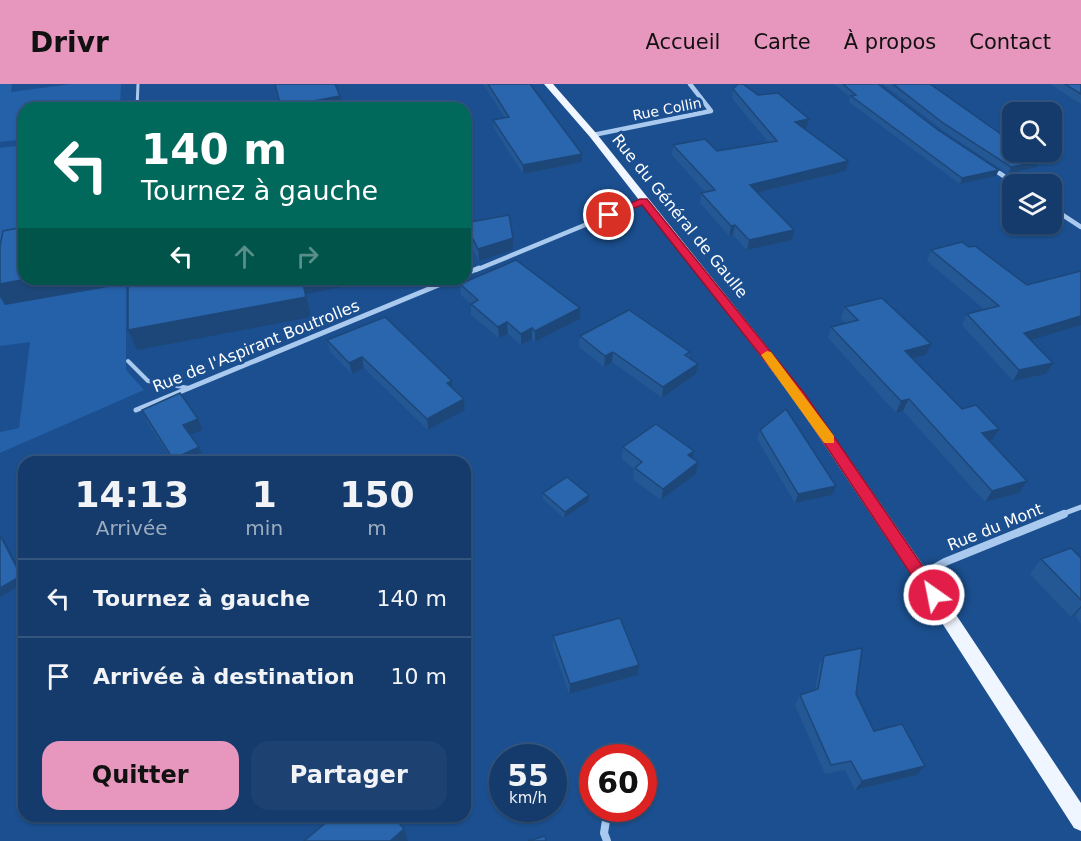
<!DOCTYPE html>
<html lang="fr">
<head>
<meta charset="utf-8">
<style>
  :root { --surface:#143b6b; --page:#1d4271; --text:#f1f3f6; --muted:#9dadc1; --line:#33557e; --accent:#e797bd }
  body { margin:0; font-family:"DejaVu Sans",sans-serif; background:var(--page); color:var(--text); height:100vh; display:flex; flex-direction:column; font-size:22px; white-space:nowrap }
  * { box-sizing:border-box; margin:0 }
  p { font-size:20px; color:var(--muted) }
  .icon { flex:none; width:33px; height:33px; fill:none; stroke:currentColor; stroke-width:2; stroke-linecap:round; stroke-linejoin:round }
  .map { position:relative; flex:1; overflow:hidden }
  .side { position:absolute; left:18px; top:372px; width:453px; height:366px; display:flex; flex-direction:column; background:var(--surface); border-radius:18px; box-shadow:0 2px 4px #0004,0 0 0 2px var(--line) }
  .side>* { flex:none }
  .guide { position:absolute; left:18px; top:18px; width:453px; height:183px; border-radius:18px; box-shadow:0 2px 4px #0004,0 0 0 2px var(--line); background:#00695c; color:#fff; overflow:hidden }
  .controls { position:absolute; left:1002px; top:18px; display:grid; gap:12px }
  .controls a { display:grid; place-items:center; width:60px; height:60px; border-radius:12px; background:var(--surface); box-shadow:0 2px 4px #0004,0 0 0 2px var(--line); font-size:30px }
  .speed { position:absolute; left:489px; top:660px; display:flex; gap:12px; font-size:30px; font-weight:700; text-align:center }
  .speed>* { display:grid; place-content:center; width:78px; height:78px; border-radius:50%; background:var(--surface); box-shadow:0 2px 4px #0004,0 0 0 2px var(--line); line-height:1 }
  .speed small { font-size:15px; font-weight:400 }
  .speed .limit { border:9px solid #d22; background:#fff; color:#111 }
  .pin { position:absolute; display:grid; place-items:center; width:51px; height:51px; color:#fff; margin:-26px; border:3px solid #fff; border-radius:50%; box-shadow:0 2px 6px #0007 }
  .me { position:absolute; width:66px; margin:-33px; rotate:327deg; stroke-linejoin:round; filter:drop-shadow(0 0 4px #0008) }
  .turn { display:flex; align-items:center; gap:21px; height:126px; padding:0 24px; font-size:27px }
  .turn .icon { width:78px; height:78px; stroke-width:2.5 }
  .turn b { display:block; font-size:42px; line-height:51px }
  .lanes { display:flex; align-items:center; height:57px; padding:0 24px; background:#0003; justify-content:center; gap:30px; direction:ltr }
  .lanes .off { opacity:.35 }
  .eta { display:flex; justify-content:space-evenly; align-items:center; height:102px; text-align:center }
  .eta b { font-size:36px; font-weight:700; line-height:42px }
  .primary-button { display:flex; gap:12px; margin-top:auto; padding:12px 24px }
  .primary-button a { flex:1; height:69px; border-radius:18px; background:var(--accent); color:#111; font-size:24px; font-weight:700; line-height:69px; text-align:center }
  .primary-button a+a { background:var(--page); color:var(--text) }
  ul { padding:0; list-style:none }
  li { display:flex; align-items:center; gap:18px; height:78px; padding:0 24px; border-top:2px solid var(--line) }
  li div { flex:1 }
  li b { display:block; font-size:22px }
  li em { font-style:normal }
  header { display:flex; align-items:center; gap:36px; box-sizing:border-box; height:84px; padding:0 30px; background:var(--accent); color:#111 }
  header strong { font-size:28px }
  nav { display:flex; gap:33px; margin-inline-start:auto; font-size:21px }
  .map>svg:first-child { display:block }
  .green { fill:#2461a8 }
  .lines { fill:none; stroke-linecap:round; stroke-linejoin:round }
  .lane-far1 { stroke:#a9c9ee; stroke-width:3 }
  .lane { stroke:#a9c9ee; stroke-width:4 }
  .street-far2 { stroke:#a9c9ee; stroke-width:4.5 }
  .street-far1 { stroke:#a9c9ee; stroke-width:5 }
  .street { stroke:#a9c9ee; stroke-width:8 }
  .primary { fill:#f0f6ff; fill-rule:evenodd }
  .wall { fill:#245895 }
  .shaded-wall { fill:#1d4779 }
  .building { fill:#2a66ad; stroke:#1d4779; stroke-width:1.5 }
  .route { fill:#e11d48; stroke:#92132f; stroke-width:1.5 }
  .slow { fill:#f59e0b }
  .labels { text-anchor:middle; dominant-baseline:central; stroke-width:6; stroke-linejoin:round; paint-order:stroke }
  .far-street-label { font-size:14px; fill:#fff; stroke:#1b4f8f }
  .street-label { font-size:16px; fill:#fff; stroke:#1b4f8f }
</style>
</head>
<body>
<header>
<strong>Drivr</strong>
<nav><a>Accueil</a><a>Carte</a><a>À propos</a><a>Contact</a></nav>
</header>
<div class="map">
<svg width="1081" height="757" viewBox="0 0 1081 757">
  <rect width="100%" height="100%" fill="#1b4f8f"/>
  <!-- green -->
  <g class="green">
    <polygon points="0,0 12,0 11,8 71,0 121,0 120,24 24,24 24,55 0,58"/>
    <polygon points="24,61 24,195 126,195 126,286 144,306 0,369 0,348 19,344 30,258 0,262 0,64"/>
  </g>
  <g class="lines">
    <!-- lane-far1 -->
    <polyline class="lane-far1" points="137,24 138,0"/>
    <!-- lane -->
    <polyline class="lane" points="128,277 148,297 189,304"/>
    <!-- street-far2 -->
    <g class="street-far2">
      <polyline points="593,51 711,27 690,0"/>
      <polyline points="993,85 1016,100"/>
      <polyline points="1052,124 1081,143"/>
      <polyline points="476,186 643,117"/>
    </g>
    <!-- street-far1 -->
    <g class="street-far1">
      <polyline points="465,190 479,184"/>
      <polyline points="136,326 453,195"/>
      <polyline points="1060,431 1081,423"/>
    </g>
    <!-- street -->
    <g class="street">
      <polyline points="922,491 945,478 1064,430"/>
      <polyline points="607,757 604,749 608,724"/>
    </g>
    <!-- primary -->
    <polygon class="primary" points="544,0 553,0 596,49 804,309 927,487 1081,719 1081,747 1074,744 915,497 794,315 590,53"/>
  </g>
  <!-- wall -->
  <g class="wall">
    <polygon points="483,0 530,0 582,78 523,90 494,44 493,36 505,34"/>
    <polygon points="834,0 878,0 996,92 960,100 849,18 850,13"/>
    <polygon points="883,0 930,0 1037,83 1008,90 941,45"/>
    <polygon points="1050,0 1081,0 1081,20"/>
    <polygon points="733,5 758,11 809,35 806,45 805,45 846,87 757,109 792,156 747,166 733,151 729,152 700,119 701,109 705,108 672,71 673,61 717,67 768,58 732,14"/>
    <polygon points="465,139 513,154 513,166 479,177 465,151"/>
    <polygon points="969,163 1027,201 1081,187 1081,241 1031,256 1053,279 1046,290 1013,297 962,241 967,230 985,226 927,177 931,166"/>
    <polygon points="460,200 580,235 535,258 532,255 521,261 508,250 499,254 471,231 471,220 461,211"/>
    <polygon points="845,223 931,260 926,271 913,275 992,356 989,357 1019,409 985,418 903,327 896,329 828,254 831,243 846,239 841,234"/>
    <polygon points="580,252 690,268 689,274 698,280 696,290 662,314 612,278 604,283 579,263"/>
    <polygon points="327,256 452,297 453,305 464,315 465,326 428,346 364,284 352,290 330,267"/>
    <polygon points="142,326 198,335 203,346 191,351 199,363 204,375 197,378 173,378 147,338"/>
    <polygon points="760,346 832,411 795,419 757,355"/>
    <polygon points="623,363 694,367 693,374 696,390 661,416 633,395 634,385 622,375"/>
    <polygon points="543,409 589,417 564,434 543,415"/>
    <polygon points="1081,474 1081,540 1075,531 1071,533 1030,490 1041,475"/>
    <polygon points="553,552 638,591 569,610 553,563"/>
    <polygon points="824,572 856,610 874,647 925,682 917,691 855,706 845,686 825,690 795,621 800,611 815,607 819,582"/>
  </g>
  <!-- shaded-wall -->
  <g class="shaded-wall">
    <polygon points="340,12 342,22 331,24 281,24 281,23"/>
    <polygon points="809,35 806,45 792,47 795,38"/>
    <polygon points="582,70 582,78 523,90 523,81"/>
    <polygon points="848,77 846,87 748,111 750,101"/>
    <polygon points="1040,77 1037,83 1008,90 1011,83"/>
    <polygon points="999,86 996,92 960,100 962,94"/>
    <polygon points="735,141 733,151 729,152 731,142"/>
    <polygon points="794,146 792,156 747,166 749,156"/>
    <polygon points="513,154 513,166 479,177 478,165"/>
    <polygon points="27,195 135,195 137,198 5,221 0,213 0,200"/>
    <polygon points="302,195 363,195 364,199 306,210 311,233 137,266 128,246"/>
    <polygon points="580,224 580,235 535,258 535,247"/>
    <polygon points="1081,232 1081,241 1018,260 1024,249"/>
    <polygon points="507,238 508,250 499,254 498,243"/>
    <polygon points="532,244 532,255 521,261 521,250"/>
    <polygon points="931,260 926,271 900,278 905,267"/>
    <polygon points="613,268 612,278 604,283 605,272"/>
    <polygon points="362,273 364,284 352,290 349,279"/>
    <polygon points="1053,279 1046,290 1013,297 1019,286"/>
    <polygon points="698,280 696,290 662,314 663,303"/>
    <polygon points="452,297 453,308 447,299"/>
    <polygon points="464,315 465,326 428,346 427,335"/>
    <polygon points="909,315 903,327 896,329 901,317"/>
    <polygon points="198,335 203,346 188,352 183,341"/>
    <polygon points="999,345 992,356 975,361 982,349"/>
    <polygon points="199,363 204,375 197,378 174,378 173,375"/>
    <polygon points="694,367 692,378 688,371"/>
    <polygon points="698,378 696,390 661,416 663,405"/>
    <polygon points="1027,397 1019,409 985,418 992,407"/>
    <polygon points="836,402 832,411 795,419 798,410"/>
    <polygon points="589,411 589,417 564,434 565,428"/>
    <polygon points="1,453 6,459 24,495 24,499 0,513"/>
    <polygon points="1081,522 1081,524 1075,531 1071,533"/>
    <polygon points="639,581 638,591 569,610 570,600"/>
    <polygon points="925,682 917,691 855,706 862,697"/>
    <polygon points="404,745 408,757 390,757"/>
  </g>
  <!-- building -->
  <g class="building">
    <polygon points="275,0 335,0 340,12 281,23"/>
    <polygon points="488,0 530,0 582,70 523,81 493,36 509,33"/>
    <polygon points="738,0 743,0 758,11 778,9 809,35 795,38 848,77 750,101 794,146 749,156 735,141 731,142 701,109 715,106 673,61 705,55 717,67 777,57 733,5"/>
    <polygon points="843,0 878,0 938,46 999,86 962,94 851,12 856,11"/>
    <polygon points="893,0 930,0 1012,58 1012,68 1027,68 1040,77 1011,83 943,39"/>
    <polygon points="1065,0 1081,0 1081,10"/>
    <polygon points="509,131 513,154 478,165 465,139"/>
    <polygon points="24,143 24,195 27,195 0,200 0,162 3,147"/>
    <polygon points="962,158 969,163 975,162 1027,201 1081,187 1081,232 1024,249 1053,279 1019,286 967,230 999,222 931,166"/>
    <polygon points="516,176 580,224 535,247 532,244 521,250 507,238 498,243 471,220 478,216 460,200"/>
    <polygon points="128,195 302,195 306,213 128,246"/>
    <polygon points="882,214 931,260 905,267 962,325 976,321 999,345 982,349 1027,397 992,407 909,315 901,317 831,243 858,236 845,223"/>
    <polygon points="629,226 690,268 685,271 698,280 663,303 613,268 605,272 580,252"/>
    <polygon points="385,233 452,297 447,299 464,315 427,335 362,273 349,279 327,256"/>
    <polygon points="180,309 198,335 183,341 199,363 173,375 142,326"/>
    <polygon points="786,325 836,402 798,410 760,346"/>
    <polygon points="656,340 694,367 688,371 698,378 663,405 635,384 642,378 623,363"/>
    <polygon points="567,393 589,411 565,428 543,409"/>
    <polygon points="0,452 1,453 21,492 0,504"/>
    <polygon points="1071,464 1081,474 1081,516 1041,475"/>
    <polygon points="620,534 639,581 570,600 553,552"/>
    <polygon points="862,564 856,610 874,647 902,640 925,682 862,697 851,677 831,681 800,611 818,605 824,572"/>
    <polygon points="334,732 393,732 404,745 390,757 304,757"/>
    <polygon points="545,752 546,757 528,757"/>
  </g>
  <!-- route -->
  <polygon class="route" points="640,115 647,115 804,309 939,506 942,511 939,516 928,516 795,315 642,121 612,133 604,131"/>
  <!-- slow -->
  <polygon class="slow" points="767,267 771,268 834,352 834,359 824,359 761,271"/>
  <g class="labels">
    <!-- far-street labels -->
    <g class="far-street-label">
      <text transform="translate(667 25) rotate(-11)">Rue Collin</text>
    </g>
    <!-- street labels -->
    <g class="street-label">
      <text transform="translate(680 132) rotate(51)">Rue du Général de Gaulle</text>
      <text transform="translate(256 262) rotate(-22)">Rue de l'Aspirant Boutrolles</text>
      <text transform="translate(995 443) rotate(-22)">Rue du Mont</text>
    </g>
  </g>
</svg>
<div class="controls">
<a><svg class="icon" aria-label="search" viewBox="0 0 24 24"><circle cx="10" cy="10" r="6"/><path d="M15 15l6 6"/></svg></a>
<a><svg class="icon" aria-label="layers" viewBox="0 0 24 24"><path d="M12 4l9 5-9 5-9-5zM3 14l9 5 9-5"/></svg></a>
</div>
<div class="speed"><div>55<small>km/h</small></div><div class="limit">60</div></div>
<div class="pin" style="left:609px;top:131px;background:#d93025"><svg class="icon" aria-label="arrive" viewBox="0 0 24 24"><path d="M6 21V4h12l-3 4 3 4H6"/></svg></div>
<svg class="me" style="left:934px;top:511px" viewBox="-20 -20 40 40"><circle r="17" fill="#e11d48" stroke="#fff" stroke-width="3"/><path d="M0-11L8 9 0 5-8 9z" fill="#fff"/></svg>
<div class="guide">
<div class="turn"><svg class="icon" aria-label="left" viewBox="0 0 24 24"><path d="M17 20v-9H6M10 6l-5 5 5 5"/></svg><div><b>140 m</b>Tournez à gauche</div></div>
<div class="lanes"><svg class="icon" aria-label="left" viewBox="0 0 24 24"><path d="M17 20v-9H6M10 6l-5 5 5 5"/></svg><svg class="icon off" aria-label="ahead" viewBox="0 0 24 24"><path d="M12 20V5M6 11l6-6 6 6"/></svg><svg class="icon off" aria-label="right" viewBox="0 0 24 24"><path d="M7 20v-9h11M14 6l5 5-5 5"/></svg></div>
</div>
<section class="side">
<div class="eta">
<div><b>14:13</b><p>Arrivée</p></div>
<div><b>1</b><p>min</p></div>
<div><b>150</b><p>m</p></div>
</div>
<ul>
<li><svg class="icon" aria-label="left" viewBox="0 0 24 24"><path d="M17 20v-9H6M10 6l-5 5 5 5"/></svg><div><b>Tournez à gauche</b></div><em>140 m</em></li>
<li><svg class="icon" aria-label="arrive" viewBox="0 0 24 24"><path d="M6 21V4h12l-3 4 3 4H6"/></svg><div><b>Arrivée à destination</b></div><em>10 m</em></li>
</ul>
<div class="primary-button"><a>Quitter</a><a>Partager</a></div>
</section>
</div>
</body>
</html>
